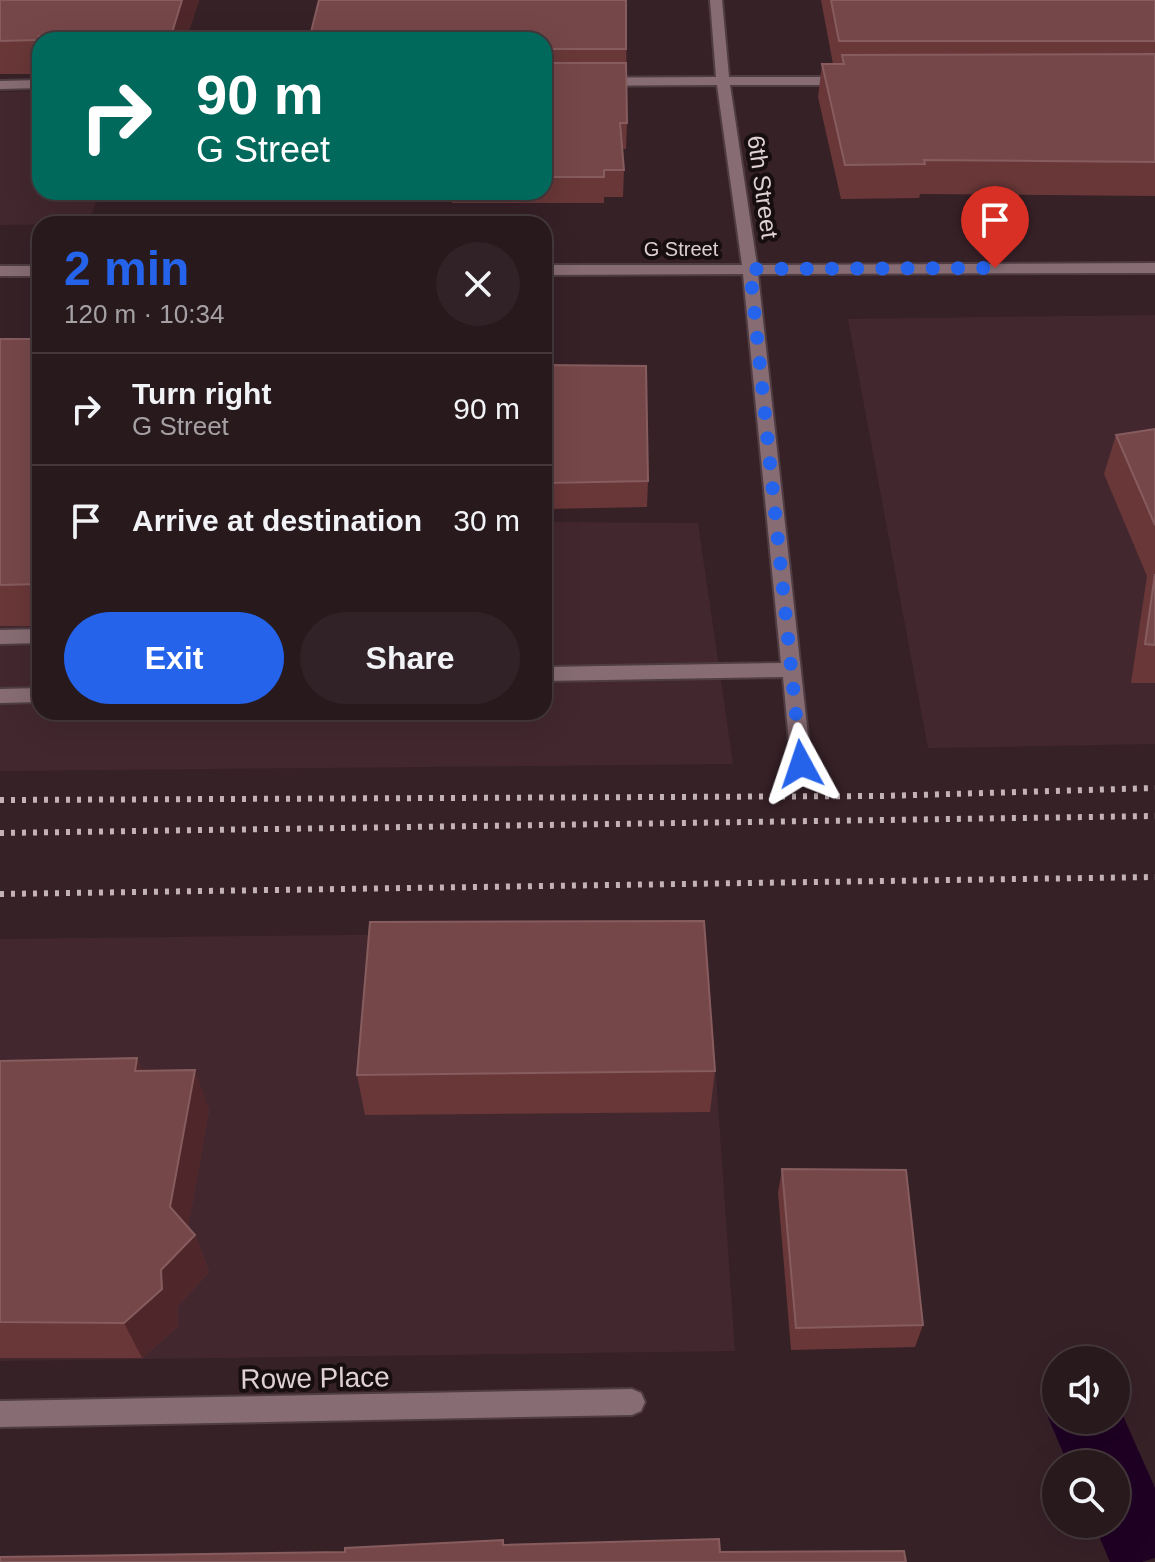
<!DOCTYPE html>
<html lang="en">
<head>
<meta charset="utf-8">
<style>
  :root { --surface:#28191d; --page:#302226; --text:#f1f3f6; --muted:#a5a0a4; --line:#44383b; --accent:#2563eb }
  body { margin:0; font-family:Helvetica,sans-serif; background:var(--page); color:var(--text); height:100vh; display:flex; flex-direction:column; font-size:30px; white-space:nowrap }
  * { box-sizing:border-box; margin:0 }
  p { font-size:26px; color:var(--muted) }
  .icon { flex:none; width:44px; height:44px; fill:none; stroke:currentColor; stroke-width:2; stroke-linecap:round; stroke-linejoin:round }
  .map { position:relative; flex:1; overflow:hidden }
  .side { position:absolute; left:32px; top:216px; width:520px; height:504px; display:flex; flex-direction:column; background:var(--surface); border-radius:24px; box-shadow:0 8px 32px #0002,0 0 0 2px var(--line) }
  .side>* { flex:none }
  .banner { position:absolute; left:32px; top:32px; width:520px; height:168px; border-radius:24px; box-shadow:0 8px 32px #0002,0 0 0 2px var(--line); background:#00695c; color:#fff; overflow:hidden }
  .tools { position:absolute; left:1042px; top:1346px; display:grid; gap:16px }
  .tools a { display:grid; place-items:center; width:88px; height:88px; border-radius:50%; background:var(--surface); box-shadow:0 8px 32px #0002,0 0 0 2px var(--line); font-size:40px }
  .pin { position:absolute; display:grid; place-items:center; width:68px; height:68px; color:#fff; margin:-82px -34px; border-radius:50% 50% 50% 0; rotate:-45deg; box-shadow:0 0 8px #0007 }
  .pin .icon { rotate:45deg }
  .me { position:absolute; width:88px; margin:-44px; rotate:355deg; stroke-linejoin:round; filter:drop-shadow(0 0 6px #0008) }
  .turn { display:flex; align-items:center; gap:28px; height:168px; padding:0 32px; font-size:36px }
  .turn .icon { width:104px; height:104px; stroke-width:2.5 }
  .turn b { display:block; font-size:56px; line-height:68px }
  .round { display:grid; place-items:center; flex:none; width:84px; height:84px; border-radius:42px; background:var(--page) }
  .overview { display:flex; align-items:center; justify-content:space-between; height:136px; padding:0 32px }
  h1 { font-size:48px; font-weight:600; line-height:60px; color:var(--accent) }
  .cta { display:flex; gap:16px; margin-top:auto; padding:16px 32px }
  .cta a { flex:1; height:92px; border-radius:48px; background:var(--accent); color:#fff; font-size:32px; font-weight:600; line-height:92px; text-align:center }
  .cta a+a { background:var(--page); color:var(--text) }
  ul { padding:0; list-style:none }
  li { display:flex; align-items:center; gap:24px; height:112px; padding:0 32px; border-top:2px solid var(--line) }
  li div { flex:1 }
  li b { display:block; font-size:30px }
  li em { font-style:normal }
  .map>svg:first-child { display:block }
  .built { fill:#43272f }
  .water { fill:#1f0124 }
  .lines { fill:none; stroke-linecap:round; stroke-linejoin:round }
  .minor-casing { stroke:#4f3d43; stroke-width:4 }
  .minor { fill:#876c73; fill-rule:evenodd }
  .rail { stroke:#c3b3b7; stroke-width:6; stroke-dasharray:4 7; stroke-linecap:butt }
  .wall { fill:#693738 }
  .shaded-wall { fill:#4f272a }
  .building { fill:#764749; stroke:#865c5e; stroke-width:2 }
  .route { stroke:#2563eb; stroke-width:14; stroke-dasharray:0 25.2 }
  .labels { text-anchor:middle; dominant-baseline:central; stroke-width:8; stroke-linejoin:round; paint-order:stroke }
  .far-street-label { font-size:20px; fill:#dfd0d4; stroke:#170e10 }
  .street-label { font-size:24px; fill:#dfd0d4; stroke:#170e10 }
  .near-street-label { font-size:28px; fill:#dfd0d4; stroke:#170e10 }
</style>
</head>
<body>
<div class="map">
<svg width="1155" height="1562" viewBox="0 0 1155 1562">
  <rect width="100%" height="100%" fill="#362127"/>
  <!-- built -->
  <g class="built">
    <polygon points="40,91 40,192 100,192 88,224 0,225 0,92"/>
    <polygon points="1155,315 1155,744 928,748 848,319"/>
    <polygon points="0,518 40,518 40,712 544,712 544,522 698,523 733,764 0,771"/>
    <polygon points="706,931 735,1351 0,1361 0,939"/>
  </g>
  <!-- water -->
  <polygon class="water" points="1116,1400 1155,1488 1155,1558 1142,1562 1110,1562 1094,1524 1116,1524 1116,1464 1068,1464 1045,1410 1056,1407 1056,1420 1116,1420"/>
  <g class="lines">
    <defs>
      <g id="minor">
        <polygon points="710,0 722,0 729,77 847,77 854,81 847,85 730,85 757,265 1155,263 1155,273 758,274 811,764 808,769 794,769 791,764 783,677 544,681 544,667 781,663 743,274 544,275 544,265 742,265 717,85 544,86 544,78 716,77"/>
        <polygon points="40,80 40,88 0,89 0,81"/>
        <rect x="0" y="266" width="40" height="10"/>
        <polygon points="40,629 40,643 0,644 0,630"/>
        <polygon points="40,688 40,702 0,703 0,689"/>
        <polygon points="632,1389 641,1393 645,1402 641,1411 632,1415 0,1427 0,1401"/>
      </g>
    </defs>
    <!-- minor casing -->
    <use href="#minor" class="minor-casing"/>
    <!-- minor -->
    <use href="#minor" class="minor"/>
    <!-- rail -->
    <g class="rail">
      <polyline points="0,800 882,796 1155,788"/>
      <polyline points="0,833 1155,816"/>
      <polyline points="0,894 1155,877"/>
    </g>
  </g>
  <!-- wall -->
  <g class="wall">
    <polygon points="0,0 199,0 186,40 40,40 40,74 0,74"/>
    <polygon points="626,0 627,123 626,149 622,149 624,170 623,197 604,197 604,203 452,203 452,200 281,199 280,192 544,192 544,40"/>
    <polygon points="821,0 1155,0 1155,196 920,194 919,198 841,199 818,97 822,64 833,64"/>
    <polygon points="116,192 199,192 197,200 118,201"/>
    <rect x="0" y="339" width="40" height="287"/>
    <polygon points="544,365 648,481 647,507 546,509 544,452"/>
    <polygon points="1155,429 1155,683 1131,683 1147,576 1104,474 1116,435"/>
    <polygon points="137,1058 142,1071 209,1110 188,1227 195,1235 209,1272 177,1307 178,1326 142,1358 0,1358 0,1061"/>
    <polygon points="715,1071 710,1112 365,1115 357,1075"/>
    <polygon points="782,1169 923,1325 915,1347 791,1350 778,1193"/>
  </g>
  <!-- shaded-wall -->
  <g class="shaded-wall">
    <polygon points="182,0 199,0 186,40 171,40 171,36"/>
    <polygon points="137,1058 152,1099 135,1071"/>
    <polygon points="195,1070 209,1110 185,1245 170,1207"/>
    <polygon points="195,1235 209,1272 177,1307 178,1326 142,1358 124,1323 161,1270"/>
  </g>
  <!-- building -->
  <g class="building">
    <polygon points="0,0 182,0 171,36 39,36 37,40 0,41"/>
    <polygon points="319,0 626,0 626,49 544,49 544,40 309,40"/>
    <polygon points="831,0 1155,0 1155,41 839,41"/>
    <polygon points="1155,54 1155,162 924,160 925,164 845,165 822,64 844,64 842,55"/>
    <polygon points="544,63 626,63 627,123 620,123 624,170 604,170 604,177 544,177"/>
    <polygon points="0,339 40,339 40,584 0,585"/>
    <polygon points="544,365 646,366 648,481 546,483 544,437"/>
    <polygon points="1155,429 1155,525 1116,435"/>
    <polygon points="1155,574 1155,645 1145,644"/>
    <polygon points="704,921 715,1071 357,1075 370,922"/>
    <polygon points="137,1058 135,1071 195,1070 170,1207 195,1235 161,1270 162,1289 124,1323 0,1322 0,1061"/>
    <polygon points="782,1169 906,1170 923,1325 796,1328"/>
    <polygon points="719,1539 720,1552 904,1551 906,1562 0,1562 0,1557 345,1552 345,1548 503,1540 503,1545"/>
  </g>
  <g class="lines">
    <!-- route -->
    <polyline class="route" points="801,764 750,269 995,268"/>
  </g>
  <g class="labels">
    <!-- far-street labels -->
    <g class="far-street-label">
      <text x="681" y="249">G Street</text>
    </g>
    <!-- street labels -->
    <g class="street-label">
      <text transform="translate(763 187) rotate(82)">6th Street</text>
    </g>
    <!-- near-street labels -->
    <g class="near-street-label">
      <text transform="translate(315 1378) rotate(-1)">Rowe Place</text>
    </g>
  </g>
</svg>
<div class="tools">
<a><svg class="icon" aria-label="sound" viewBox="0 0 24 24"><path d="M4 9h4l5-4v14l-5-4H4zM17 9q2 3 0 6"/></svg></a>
<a><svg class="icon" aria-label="search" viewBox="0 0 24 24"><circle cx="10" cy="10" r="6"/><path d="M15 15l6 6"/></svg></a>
</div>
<div class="pin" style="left:995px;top:268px;background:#d93025"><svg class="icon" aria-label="arrive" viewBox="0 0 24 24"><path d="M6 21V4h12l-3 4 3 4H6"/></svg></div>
<svg class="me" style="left:801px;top:764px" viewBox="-20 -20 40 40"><path d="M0-17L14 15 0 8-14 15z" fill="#2563eb" stroke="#fff" stroke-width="4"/></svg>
<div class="banner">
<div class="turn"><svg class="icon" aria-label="right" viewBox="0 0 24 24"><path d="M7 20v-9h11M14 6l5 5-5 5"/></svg><div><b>90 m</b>G Street</div></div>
</div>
<section class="side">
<div class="overview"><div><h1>2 min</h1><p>120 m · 10:34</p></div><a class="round"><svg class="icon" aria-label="close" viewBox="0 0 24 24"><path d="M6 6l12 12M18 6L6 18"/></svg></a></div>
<ul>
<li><svg class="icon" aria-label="right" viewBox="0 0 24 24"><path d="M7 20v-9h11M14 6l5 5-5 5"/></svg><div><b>Turn right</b><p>G Street</p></div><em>90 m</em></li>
<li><svg class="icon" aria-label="arrive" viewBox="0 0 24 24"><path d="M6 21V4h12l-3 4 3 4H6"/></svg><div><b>Arrive at destination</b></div><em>30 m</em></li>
</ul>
<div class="cta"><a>Exit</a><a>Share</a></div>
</section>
</div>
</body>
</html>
